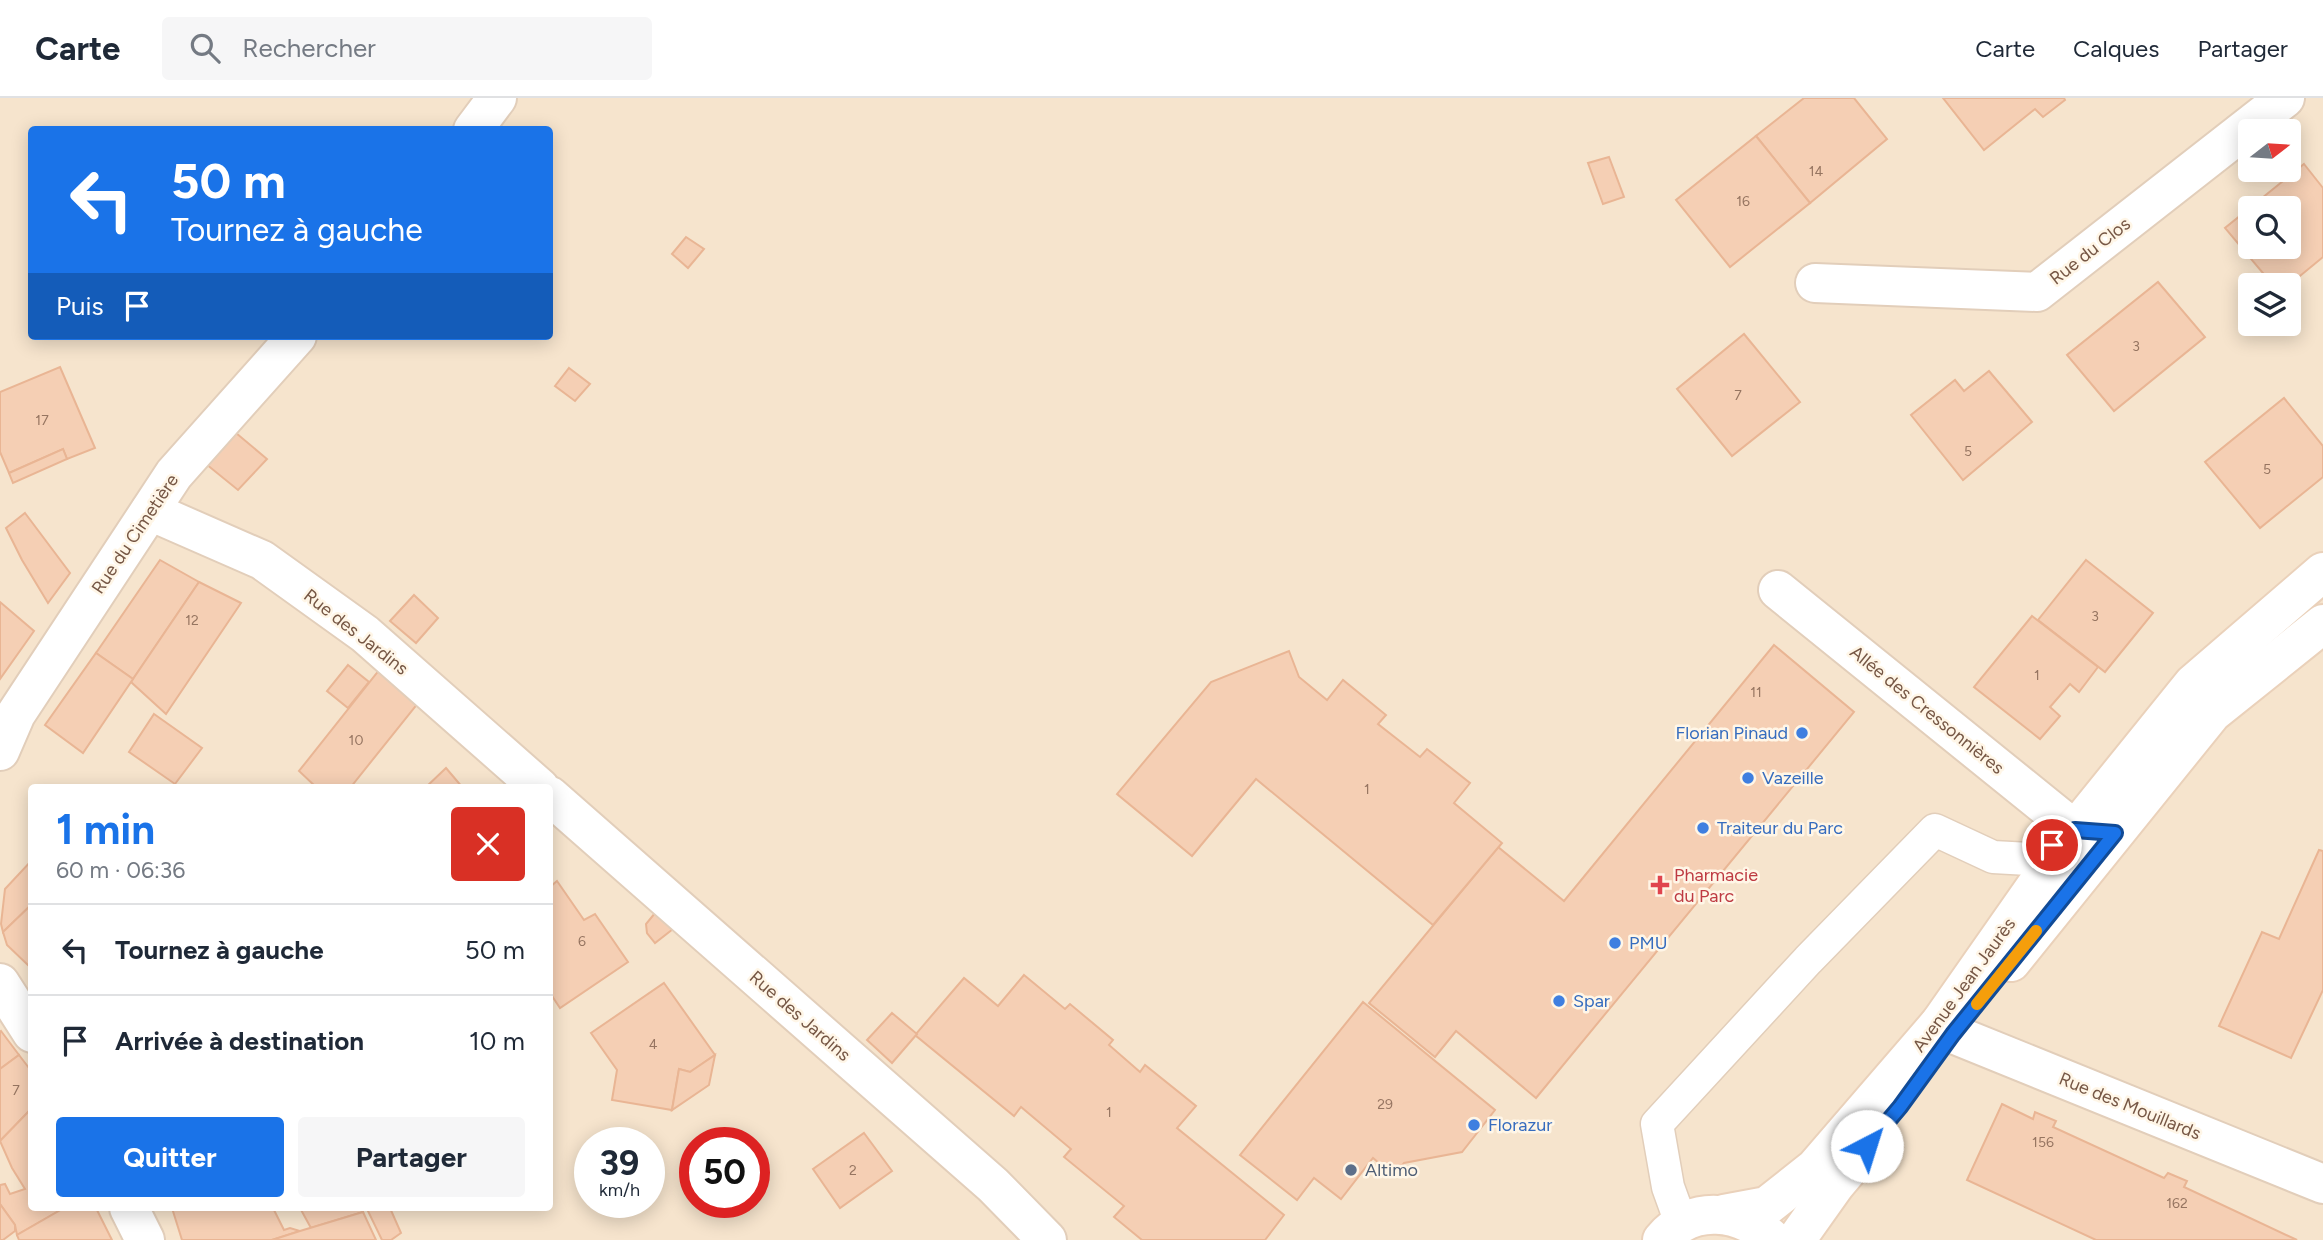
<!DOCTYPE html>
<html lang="fr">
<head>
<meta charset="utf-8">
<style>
  :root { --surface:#fff; --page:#f6f6f7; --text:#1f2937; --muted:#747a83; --line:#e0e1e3; --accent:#1a73e8 }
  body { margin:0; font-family:Figtree,sans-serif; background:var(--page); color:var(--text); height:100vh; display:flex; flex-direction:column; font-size:26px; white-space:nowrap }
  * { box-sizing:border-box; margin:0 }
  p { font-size:23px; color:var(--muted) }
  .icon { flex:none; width:38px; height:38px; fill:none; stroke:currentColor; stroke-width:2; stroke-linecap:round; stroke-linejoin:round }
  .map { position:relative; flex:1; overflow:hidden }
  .side { position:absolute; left:28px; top:686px; width:525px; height:427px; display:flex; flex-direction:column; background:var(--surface); border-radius:7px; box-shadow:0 4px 18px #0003 }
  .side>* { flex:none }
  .guide { position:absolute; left:28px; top:28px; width:525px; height:214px; border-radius:7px; box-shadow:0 4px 18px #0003; background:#1a73e8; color:#fff; overflow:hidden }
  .needle { width:46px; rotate:73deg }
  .controls { position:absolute; left:2238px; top:21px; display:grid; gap:14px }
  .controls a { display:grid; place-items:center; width:63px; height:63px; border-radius:7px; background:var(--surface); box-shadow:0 4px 18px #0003; font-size:35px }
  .speed { position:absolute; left:574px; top:1029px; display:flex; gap:14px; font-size:35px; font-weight:700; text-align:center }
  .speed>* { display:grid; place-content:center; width:91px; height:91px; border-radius:50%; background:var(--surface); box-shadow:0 4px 18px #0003; line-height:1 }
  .speed small { font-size:18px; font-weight:400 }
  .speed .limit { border:10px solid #d22; background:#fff; color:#111 }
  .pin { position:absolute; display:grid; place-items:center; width:60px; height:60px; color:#fff; margin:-30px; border:4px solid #fff; border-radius:50%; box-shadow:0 2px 7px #0007 }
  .me { position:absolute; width:77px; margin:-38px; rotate:40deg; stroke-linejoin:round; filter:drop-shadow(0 0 5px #0008) }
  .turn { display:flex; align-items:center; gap:24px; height:147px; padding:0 28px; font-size:32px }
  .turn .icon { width:91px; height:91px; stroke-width:2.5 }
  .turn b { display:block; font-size:49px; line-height:60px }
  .then { display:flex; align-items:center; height:66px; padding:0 28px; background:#0003; gap:14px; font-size:26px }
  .round { display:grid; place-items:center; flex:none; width:74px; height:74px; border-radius:7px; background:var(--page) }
  .overview { display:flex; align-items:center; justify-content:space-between; height:119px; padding:0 28px }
  h1 { font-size:42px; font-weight:700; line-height:52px; color:var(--accent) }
  .primary-button { display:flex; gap:14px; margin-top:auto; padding:14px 28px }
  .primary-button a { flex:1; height:80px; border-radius:7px; background:var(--accent); color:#fff; font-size:28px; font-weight:700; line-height:80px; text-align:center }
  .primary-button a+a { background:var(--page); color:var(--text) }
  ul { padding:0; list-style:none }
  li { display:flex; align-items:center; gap:21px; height:91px; padding:0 28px; border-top:2px solid var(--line) }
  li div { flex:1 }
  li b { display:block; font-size:26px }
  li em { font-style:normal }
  header { display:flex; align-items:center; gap:42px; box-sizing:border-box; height:98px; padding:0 35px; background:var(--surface); border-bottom:2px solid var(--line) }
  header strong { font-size:33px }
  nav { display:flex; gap:38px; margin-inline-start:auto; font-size:24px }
  .search { width:490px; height:63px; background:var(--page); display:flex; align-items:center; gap:18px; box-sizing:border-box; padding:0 24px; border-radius:7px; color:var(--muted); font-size:26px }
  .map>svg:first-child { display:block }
  .residential { fill:#f6e4cd; fill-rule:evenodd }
  .building { fill:#f5cfb4; stroke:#e9b594; stroke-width:2; fill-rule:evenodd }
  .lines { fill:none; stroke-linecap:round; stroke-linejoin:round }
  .lane-casing { stroke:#e2ceba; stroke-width:35 }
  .street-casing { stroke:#e2ceba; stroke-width:42 }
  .secondary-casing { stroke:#ead1ba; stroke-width:42 }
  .lane { stroke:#fff; stroke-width:32 }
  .street { stroke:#fff; stroke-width:38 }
  .secondary { stroke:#fff; stroke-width:38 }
  .route-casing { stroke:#114b97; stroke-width:18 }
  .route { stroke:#1a73e8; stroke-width:12 }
  .slow { stroke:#f59e0b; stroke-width:12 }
  .shop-dot { fill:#3f7fe0; stroke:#fff6e7; stroke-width:2.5 }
  .health-dot { fill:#e0444e; stroke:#fff6e7; stroke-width:2.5 }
  .service-dot { fill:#5c6f8a; stroke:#fff6e7; stroke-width:2.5 }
  .labels { text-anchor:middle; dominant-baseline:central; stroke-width:5; stroke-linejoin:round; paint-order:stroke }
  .number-label { font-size:14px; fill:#967561 }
  .street-label { font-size:18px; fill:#765745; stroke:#fff6e7 }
  .shop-label { font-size:18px; fill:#366cbe; stroke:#fff6e7; text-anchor:start }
  .health-label { font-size:18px; fill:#be3a42; stroke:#fff6e7; text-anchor:start }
  .service-label { font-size:18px; fill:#4e5e75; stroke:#fff6e7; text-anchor:start }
</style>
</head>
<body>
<header>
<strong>Carte</strong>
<div class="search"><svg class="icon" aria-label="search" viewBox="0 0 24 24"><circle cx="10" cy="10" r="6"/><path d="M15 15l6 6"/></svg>Rechercher</div>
<nav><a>Carte</a><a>Calques</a><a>Partager</a></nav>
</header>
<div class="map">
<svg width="2323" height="1142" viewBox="0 0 2323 1142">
  <rect width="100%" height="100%" fill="#fef2df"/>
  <!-- residential -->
  <path class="residential" d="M0,0H2323V1142H0ZM32,32H550V238H32ZM2250,33H2289V72H2250ZM2250,110H2289V149H2250ZM2250,187H2289V226H2250ZM32,690H550V1110H32ZM590,1045H649V1104H590ZM695,1045H754V1104H695Z"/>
  <!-- building -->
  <g class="building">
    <polygon points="1804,0 1854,0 1887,41 1810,105 1756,38"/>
    <polygon points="1943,0 2064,0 2065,2 2043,19 2035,11 1984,52"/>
    <polygon points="1756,38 1810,105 1730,169 1676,102"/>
    <polygon points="1609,59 1624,99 1603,106 1588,65"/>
    <path d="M2304,66L2323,90V159L2289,187H2273L2225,130ZM2250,110H2289V149H2250Z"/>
    <polygon points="686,139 704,151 688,170 672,156"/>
    <polygon points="2158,184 2205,239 2114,313 2067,257"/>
    <polygon points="1744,236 1800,304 1732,358 1677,291"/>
    <polygon points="60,269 95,350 67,361 63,351 9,375 0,354 0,294"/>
    <polygon points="569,270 590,286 575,303 555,288"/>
    <polygon points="1989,273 2032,324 1963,382 1911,317 1955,282 1964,293"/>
    <polygon points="2284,300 2323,348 2323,379 2260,430 2205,364"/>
    <polygon points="236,335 267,361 238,392 206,366"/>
    <polygon points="63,351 67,361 13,385 9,375"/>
    <polygon points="25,415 70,475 48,505 22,462 6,430"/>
    <polygon points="160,462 199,484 133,581 96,555"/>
    <polygon points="2086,462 2153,515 2105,574 2038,522"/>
    <polygon points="199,484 241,505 166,616 131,584"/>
    <polygon points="414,497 438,520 416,545 390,523"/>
    <polygon points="0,504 34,533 0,581"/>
    <polygon points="2032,518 2098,569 2079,594 2070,586 2050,609 2060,618 2040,641 1974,589"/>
    <polygon points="1774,547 1854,614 1536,1000 1456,933 1435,959 1369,905 1498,749 1564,803"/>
    <polygon points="1289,553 1299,579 1327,602 1343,582 1386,617 1378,626 1420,659 1427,651 1470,685 1454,705 1502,745 1433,827 1256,681 1192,758 1117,696 1211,584"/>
    <polygon points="96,555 133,581 83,655 45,627"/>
    <polygon points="348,567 369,584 348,610 327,593"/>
    <polygon points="380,571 418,605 350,690 317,690 299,673"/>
    <polygon points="154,616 202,650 175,686 129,654"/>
    <polygon points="446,670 463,690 425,690"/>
    <polygon points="2319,752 2323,753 2323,892 2291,960 2219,928 2262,834 2279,841"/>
    <polygon points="32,762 32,806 3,834 1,826 5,791"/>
    <polygon points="557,783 584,822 595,816 628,864 560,910 550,895 550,789"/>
    <polygon points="32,806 32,871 7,847 3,834"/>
    <polygon points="655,815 673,831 655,845 647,835 646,826"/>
    <polygon points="1024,877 1065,911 1070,906 1113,942 1109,947 1140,974 1145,967 1196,1008 1177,1030 1284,1117 1265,1142 1142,1142 1114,1119 1124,1108 1064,1059 1071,1051 1021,1009 1014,1018 915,937 964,880 998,908"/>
    <polygon points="664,885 715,957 690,974 679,971 672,1012 612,1002 617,972 591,935"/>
    <polygon points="1363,904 1495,1012 1462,1054 1404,1065 1394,1078 1373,1060 1341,1101 1314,1080 1297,1102 1240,1057"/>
    <polygon points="892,915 917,936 892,965 867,942"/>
    <polygon points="1,933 19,957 0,971 0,934"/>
    <polygon points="19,957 32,974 32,1010 0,1043 0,971"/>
    <polygon points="715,957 709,987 672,1012 679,971 690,974"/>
    <polygon points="2002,1006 2033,1021 2035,1014 2056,1023 2053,1029 2164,1080 2168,1075 2187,1083 2184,1089 2297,1142 2096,1142 1967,1082"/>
    <polygon points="32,1010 32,1110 64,1110 17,1137 15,1127 0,1106 0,1087 5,1086 10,1096 25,1091 12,1070 0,1043"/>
    <polygon points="864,1035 892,1073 840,1110 813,1071"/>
    <polygon points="0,1106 15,1127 15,1133 3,1142 0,1142"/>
    <polygon points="64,1110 96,1110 112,1142 19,1142 17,1137"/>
    <polygon points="172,1110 273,1110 284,1132 290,1130 300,1133 272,1142 182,1142"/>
    <polygon points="300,1110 361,1110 363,1114 311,1130"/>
    <polygon points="372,1110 390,1110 401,1135 391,1142 382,1142 367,1111"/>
    <polygon points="363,1114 376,1142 272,1142 300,1133"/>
  </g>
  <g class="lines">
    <defs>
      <polyline id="lane" points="1681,1125 1668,1089 1657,1026 1808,862 1935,732 1993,759 2029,761 2069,736"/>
      <g id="street">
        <polyline points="473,32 497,0"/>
        <polyline points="1815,185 2037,194 2285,0"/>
        <polyline points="150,413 262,462 365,536 540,690"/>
        <polyline points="1778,492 2075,732"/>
        <polyline points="0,653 16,616 174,376 297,238"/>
        <polyline points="550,698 993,1087 1047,1142"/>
        <polyline points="0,885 32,935"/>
        <polyline points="1940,925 1953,936 2323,1086"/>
        <polyline points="129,1110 145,1142"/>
      </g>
      <g id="secondary">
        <polyline points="2011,864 2212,615 2323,526"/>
        <polyline points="1724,1116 1767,1108 1815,1070 1940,925 2075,732 2193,586 2323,474"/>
        <path d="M1662,1142C1692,1105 1741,1112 1773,1142"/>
        <polyline points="1796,1142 1835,1087 1867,1049"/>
      </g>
    </defs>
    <!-- lane casing -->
    <use href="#lane" class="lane-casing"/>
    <!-- street casing -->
    <use href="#street" class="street-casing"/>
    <!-- secondary casing -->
    <use href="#secondary" class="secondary-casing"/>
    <!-- lane -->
    <use href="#lane" class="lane"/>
    <!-- street -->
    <use href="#street" class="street"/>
    <!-- secondary -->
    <use href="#secondary" class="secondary"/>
  </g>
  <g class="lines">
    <defs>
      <polyline id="route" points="1867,1048 1900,1009 1953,936 2115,735 2075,732 2052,747"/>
    </defs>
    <!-- route casing -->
    <use href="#route" class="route-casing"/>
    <!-- route -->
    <use href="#route" class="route"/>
    <!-- slow -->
    <polyline class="slow" points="1977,906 2036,833"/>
  </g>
  <!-- markers -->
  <g class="shop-dot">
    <circle cx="1802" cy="635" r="7"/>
    <circle cx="1748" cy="680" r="7"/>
    <circle cx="1703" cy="730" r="7"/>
    <circle cx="1615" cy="845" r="7"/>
    <circle cx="1559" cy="903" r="7"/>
    <circle cx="1474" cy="1027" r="7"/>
  </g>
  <path class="health-dot" d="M1656.5 776.5h7v7h7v7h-7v7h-7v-7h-7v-7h7z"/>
  <circle class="service-dot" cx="1351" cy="1072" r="7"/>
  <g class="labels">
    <!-- number labels -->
    <g class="number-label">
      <text x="1816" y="73">14</text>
      <text x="1743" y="103">16</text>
      <text x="2136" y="248">3</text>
      <text x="1738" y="297">7</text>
      <text x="42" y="322">17</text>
      <text x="1968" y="353">5</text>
      <text x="2267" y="371">5</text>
      <text x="2095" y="518">3</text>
      <text x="192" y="522">12</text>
      <text x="2037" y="577">1</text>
      <text x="1756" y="594">11</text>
      <text x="356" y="642">10</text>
      <text x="1367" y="691">1</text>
      <text x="582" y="843">6</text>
      <text x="653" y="946">4</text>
      <text x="16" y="992">7</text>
      <text x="1385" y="1006">29</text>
      <text x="1109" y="1014">1</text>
      <text x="2043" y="1044">156</text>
      <text x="853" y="1072">2</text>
      <text x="2177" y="1105">162</text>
    </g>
    <!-- street labels -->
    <g class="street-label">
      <text transform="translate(2090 153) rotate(-38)">Rue du Clos</text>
      <text transform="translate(135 436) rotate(-56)">Rue du Cimetière</text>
      <text transform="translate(356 534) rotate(38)">Rue des Jardins</text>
      <text transform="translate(1927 612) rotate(39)">Allée des Cressonnières</text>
      <text transform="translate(1964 887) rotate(-54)">Avenue Jean Jaurès</text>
      <text transform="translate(800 918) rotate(41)">Rue des Jardins</text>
      <text transform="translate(2130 1008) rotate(22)">Rue des Mouillards</text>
    </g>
    <!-- shop labels -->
    <g class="shop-label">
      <text x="1788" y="635" text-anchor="end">Florian Pinaud</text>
      <text x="1762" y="680">Vazeille</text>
      <text x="1717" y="730">Traiteur du Parc</text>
      <text x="1629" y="845">PMU</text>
      <text x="1573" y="903">Spar</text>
      <text x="1488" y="1027">Florazur</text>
    </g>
    <!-- health labels -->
    <g class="health-label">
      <text x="1674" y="777">Pharmacie<tspan x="1674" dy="21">du Parc</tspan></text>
    </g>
    <!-- service labels -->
    <g class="service-label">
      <text x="1365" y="1072">Altimo</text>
    </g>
  </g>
</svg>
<div class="controls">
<a><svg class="needle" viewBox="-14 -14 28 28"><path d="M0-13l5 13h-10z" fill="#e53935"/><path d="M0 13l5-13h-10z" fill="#747a83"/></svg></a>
<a><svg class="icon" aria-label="search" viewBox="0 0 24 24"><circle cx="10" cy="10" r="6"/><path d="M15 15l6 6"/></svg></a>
<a><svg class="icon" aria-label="layers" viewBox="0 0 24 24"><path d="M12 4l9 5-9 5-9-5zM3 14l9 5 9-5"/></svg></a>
</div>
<div class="speed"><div>39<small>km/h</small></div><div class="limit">50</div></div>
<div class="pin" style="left:2052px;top:747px;background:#d93025"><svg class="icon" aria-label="arrive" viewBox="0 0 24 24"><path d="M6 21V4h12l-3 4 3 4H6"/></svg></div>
<svg class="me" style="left:1867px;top:1048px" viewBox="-20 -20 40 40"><circle r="19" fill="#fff"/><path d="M0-13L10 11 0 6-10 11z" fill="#1a73e8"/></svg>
<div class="guide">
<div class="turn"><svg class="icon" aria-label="left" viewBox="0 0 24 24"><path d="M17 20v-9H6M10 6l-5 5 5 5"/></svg><div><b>50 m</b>Tournez à gauche</div></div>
<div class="then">Puis<svg class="icon" aria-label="arrive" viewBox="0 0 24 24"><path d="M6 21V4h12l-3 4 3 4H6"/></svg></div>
</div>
<section class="side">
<div class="overview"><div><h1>1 min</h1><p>60 m · 06:36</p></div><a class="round" style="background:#d93025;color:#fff"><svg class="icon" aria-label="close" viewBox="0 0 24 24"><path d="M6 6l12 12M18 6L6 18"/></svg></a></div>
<ul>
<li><svg class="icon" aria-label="left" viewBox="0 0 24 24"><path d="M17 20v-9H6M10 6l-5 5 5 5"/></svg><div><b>Tournez à gauche</b></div><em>50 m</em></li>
<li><svg class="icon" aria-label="arrive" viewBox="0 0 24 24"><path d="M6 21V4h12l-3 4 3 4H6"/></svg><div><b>Arrivée à destination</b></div><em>10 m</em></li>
</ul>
<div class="primary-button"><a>Quitter</a><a>Partager</a></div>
</section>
</div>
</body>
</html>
